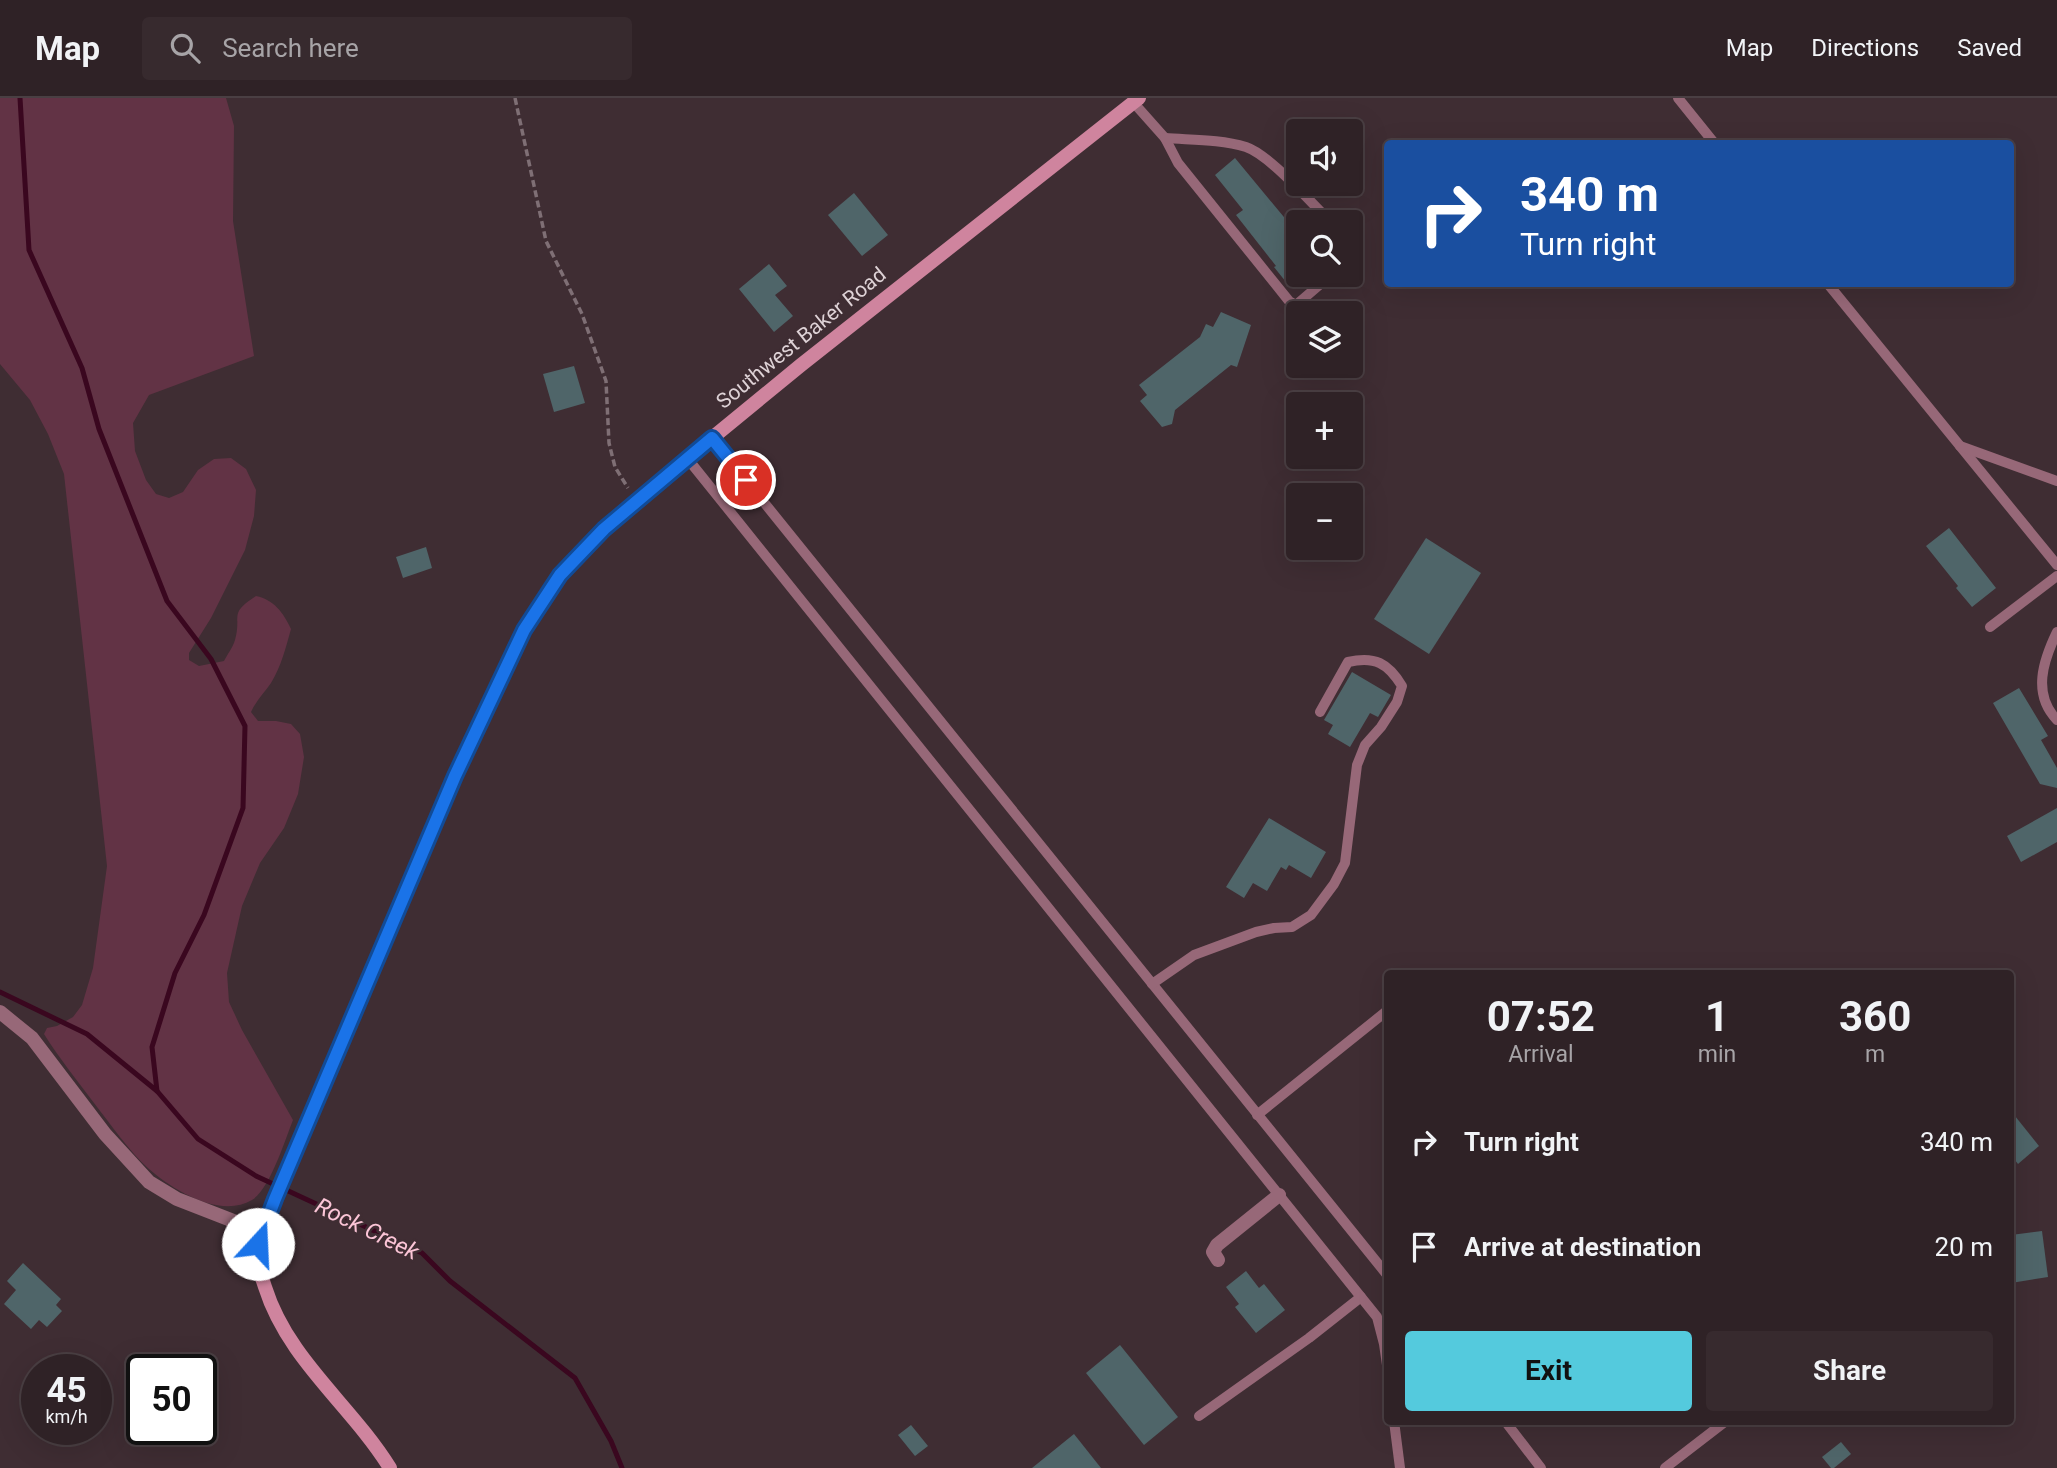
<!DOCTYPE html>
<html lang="en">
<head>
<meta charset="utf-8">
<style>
  :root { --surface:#2f2226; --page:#372a2e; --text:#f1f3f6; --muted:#a7a4a7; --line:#4a3f43; --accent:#54cadd }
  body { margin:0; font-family:Roboto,sans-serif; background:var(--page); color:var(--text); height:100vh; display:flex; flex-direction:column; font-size:26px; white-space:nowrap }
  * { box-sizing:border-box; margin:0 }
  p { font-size:23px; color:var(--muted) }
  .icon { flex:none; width:38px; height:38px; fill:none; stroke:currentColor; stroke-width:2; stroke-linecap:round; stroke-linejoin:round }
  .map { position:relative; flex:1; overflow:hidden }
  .drawer { position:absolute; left:1384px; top:872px; width:630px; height:455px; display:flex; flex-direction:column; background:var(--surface); border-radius:7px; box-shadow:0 7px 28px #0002,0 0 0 2px var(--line) }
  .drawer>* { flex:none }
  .guide { position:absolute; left:1384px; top:42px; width:630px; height:147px; border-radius:7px; box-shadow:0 7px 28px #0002,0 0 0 2px var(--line); background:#1a4fa0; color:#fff; overflow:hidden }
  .tools { position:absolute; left:1286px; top:21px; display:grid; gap:14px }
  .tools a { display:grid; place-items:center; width:77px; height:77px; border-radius:7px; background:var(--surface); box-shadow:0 7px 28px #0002,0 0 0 2px var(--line); font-size:35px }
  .speed { position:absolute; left:21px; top:1256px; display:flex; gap:14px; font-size:35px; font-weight:700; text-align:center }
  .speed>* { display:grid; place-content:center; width:91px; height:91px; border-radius:50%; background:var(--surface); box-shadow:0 7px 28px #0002,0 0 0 2px var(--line); line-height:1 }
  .speed small { font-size:18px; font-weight:400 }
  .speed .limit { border:4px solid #111; border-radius:10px; background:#fff; color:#111 }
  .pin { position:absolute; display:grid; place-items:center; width:60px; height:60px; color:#fff; margin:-30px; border:4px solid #fff; border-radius:50%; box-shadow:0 2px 7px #0007 }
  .me { position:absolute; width:77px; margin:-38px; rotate:20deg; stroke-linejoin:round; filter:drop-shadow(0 0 5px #0008) }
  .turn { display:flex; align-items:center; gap:24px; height:147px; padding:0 21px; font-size:32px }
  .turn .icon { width:91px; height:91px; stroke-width:2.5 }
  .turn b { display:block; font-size:49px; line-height:60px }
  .eta { display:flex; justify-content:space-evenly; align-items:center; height:119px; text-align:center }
  .eta b { font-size:42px; font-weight:700; line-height:49px }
  .cta { display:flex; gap:14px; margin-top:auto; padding:14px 21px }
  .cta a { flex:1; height:80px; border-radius:7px; background:var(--accent); color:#111; font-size:28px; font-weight:700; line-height:80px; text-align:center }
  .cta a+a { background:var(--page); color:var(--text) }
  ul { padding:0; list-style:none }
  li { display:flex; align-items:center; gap:21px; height:105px; padding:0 21px }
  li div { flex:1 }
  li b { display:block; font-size:26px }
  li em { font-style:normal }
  header { display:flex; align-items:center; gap:42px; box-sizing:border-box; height:98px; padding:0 35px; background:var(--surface); border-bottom:2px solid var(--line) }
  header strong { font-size:33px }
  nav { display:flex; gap:38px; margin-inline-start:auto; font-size:24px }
  .search { width:490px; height:63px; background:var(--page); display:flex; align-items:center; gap:18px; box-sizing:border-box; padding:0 24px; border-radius:7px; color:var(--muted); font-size:26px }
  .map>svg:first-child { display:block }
  .green { fill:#623345 }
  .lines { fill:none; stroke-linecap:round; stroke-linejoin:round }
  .stream { stroke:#3a071f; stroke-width:5 }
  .building { fill:#4f6569 }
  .path { stroke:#7f6f75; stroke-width:3.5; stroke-dasharray:7 3.5; stroke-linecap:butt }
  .lane { stroke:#976878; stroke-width:10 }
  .street { stroke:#976878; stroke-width:14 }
  .secondary { stroke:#cf849e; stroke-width:14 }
  .route-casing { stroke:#114b97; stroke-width:18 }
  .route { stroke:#1a73e8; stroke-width:12 }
  .labels { text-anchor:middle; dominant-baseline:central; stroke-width:5; stroke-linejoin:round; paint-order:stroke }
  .street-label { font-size:21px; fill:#ded2d6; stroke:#3f2d33 }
  .water-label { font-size:23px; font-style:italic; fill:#fcc5d7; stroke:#3f2d33 }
</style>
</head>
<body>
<header>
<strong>Map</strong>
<div class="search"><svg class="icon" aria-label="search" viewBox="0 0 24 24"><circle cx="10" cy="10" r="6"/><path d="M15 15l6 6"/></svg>Search here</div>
<nav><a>Map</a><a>Directions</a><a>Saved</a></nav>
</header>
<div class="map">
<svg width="2057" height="1370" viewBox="0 0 2057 1370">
  <rect width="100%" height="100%" fill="#3f2d33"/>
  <!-- green -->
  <path class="green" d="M0,0H226L234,28L233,123L254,258L149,297L133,325L135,353L146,382L156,396L169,400L183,394L198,372L214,361L231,360L246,371L256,392L254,418L245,452L211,520L189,555V562L199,568L224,563C227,557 233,549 235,542C242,517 228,516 256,498C274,502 283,514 291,531C286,549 281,569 271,585C264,595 256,603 251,614L258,623H276L291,626L300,636L304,659L298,696L284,730L260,765L242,808L227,875L229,904L242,932L293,1022C285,1042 270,1091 252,1102C220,1121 173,1092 149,1071C128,1052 112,1028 94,1005C77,982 59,960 44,936L47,930L57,928L73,919L82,907L93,870L107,768L64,376L48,336L30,302L0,266Z"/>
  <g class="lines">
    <!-- stream -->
    <g class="stream">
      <polyline points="20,0 29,152 82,270 99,331 167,503 211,561 245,628 243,710 204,817 175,875 152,949 157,993"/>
      <polyline points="0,894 87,936 157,993 198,1041 256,1078 422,1155 450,1183 575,1280 611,1343 622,1370"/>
    </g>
  </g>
  <!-- building -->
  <g class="building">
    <polygon points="1235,60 1298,136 1298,183 1290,189 1274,169 1276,168 1236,117 1243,112 1215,77"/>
    <polygon points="854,95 888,137 862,158 828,117"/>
    <polygon points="769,166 787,188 775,197 793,218 774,234 739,191"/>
    <polygon points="1221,214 1251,227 1237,269 1231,267 1175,312 1172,326 1162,329 1140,303 1147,297 1139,287 1200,239 1206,226 1213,229"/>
    <polygon points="574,268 585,305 554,314 543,276"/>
    <polygon points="1949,430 1996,490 1972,509 1956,490 1958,488 1926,448"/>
    <polygon points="1426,440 1481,475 1429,556 1374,521"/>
    <polygon points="426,449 432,470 403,480 396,459"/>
    <polygon points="1352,574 1391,597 1378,619 1370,615 1350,649 1328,636 1333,627 1324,622"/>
    <polygon points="2019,590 2048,638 2041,642 2057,670 2057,690 2040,686 1993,605"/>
    <polygon points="2057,710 2057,744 2021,764 2007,738"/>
    <polygon points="1269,720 1326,754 1311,780 1289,767 1286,772 1281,769 1267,793 1253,785 1244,800 1226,789"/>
    <polygon points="2011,1013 2039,1048 2018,1066 2011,1057"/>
    <polygon points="2042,1133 2048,1179 2011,1185 2011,1137"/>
    <polygon points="23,1165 61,1201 56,1207 62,1213 47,1229 39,1222 31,1231 4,1206 16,1192 7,1183"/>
    <polygon points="1246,1173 1259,1190 1264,1186 1285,1212 1256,1235 1235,1209 1239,1206 1226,1189"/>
    <polygon points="1120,1247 1178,1319 1144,1347 1086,1275"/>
    <polygon points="911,1327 928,1348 915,1358 898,1337"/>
    <polygon points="1074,1336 1101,1370 1032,1370"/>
    <polygon points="1841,1344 1851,1356 1834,1370 1831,1370 1822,1359"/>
  </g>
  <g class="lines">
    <!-- path -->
    <polyline class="path" points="515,0 546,143 582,216 606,283 609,345 615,369 628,390"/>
    <!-- lane -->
    <g class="lane">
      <polyline points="1678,0 1715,46"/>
      <polyline points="1133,4 1165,40 1178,65 1289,203 1296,207 1331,177"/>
      <path d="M1165,40C1191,42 1220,41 1246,49C1270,57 1311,105 1331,124"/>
      <polyline points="1828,186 2057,467"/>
      <polyline points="712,340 1388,1178"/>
      <polyline points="1960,348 2057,383"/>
      <polyline points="687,360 1377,1219 1384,1246 1388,1274"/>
      <polyline points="1990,529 2057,478"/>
      <path d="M2057,534C2043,563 2032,596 2057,622"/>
      <path d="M1152,886L1194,857L1256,834L1274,830L1292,829L1311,817L1334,786L1345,765L1357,667L1365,647L1381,629L1397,604L1402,588C1388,565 1375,558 1348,564L1320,614"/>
      <polyline points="1257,1017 1388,912"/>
      <polyline points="1199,1318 1309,1240 1361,1199"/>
      <polyline points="1394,1323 1400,1370"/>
      <polyline points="1505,1323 1541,1370"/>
      <polyline points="1665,1370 1726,1323"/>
    </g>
    <!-- street -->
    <g class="street">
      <polyline points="0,914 32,940 105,1036 149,1084 177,1101 262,1134"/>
      <polyline points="1218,1162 1213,1154 1217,1147 1279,1097"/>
    </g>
    <!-- secondary -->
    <path class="secondary" d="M390,1370C351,1307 288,1262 265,1189C261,1177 257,1165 258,1152C259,1135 268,1117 275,1101L455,678L515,548L560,477L604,431L645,395L801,267L1139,0"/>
  </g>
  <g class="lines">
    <defs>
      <polyline id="route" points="258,1146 275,1101 455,678 524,532 560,477 604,431 712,340 746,382"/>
    </defs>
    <!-- route casing -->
    <use href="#route" class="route-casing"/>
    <!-- route -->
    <use href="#route" class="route"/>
  </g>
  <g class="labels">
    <!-- street labels -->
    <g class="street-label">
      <text transform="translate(801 240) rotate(-39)">Southwest Baker Road</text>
    </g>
    <!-- water labels -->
    <g class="water-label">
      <text transform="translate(367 1131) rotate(26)">Rock Creek</text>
    </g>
  </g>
</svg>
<div class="tools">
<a><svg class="icon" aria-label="sound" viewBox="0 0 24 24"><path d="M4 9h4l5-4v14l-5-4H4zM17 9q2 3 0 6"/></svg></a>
<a><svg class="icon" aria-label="search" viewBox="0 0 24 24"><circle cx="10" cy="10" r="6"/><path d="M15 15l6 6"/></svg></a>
<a><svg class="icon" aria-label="layers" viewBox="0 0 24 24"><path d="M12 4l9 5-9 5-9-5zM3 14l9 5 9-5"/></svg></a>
<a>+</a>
<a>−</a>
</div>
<div class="speed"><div>45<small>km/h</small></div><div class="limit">50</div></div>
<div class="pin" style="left:746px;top:382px;background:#d93025"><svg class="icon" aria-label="arrive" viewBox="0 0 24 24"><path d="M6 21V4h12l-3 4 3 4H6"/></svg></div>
<svg class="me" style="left:258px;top:1146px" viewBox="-20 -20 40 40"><circle r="19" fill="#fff"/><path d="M0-13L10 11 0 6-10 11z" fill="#1a73e8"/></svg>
<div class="guide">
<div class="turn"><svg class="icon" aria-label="right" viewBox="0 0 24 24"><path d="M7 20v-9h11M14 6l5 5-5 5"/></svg><div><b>340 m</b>Turn right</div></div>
</div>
<section class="drawer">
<div class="eta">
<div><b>07:52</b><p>Arrival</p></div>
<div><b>1</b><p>min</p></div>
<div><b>360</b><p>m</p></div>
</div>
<ul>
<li><svg class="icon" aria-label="right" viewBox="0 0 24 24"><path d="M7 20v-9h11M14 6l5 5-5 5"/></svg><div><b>Turn right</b></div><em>340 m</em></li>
<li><svg class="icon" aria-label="arrive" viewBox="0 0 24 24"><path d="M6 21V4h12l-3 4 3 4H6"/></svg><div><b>Arrive at destination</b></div><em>20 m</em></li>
</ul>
<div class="cta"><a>Exit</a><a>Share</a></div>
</section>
</div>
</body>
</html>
